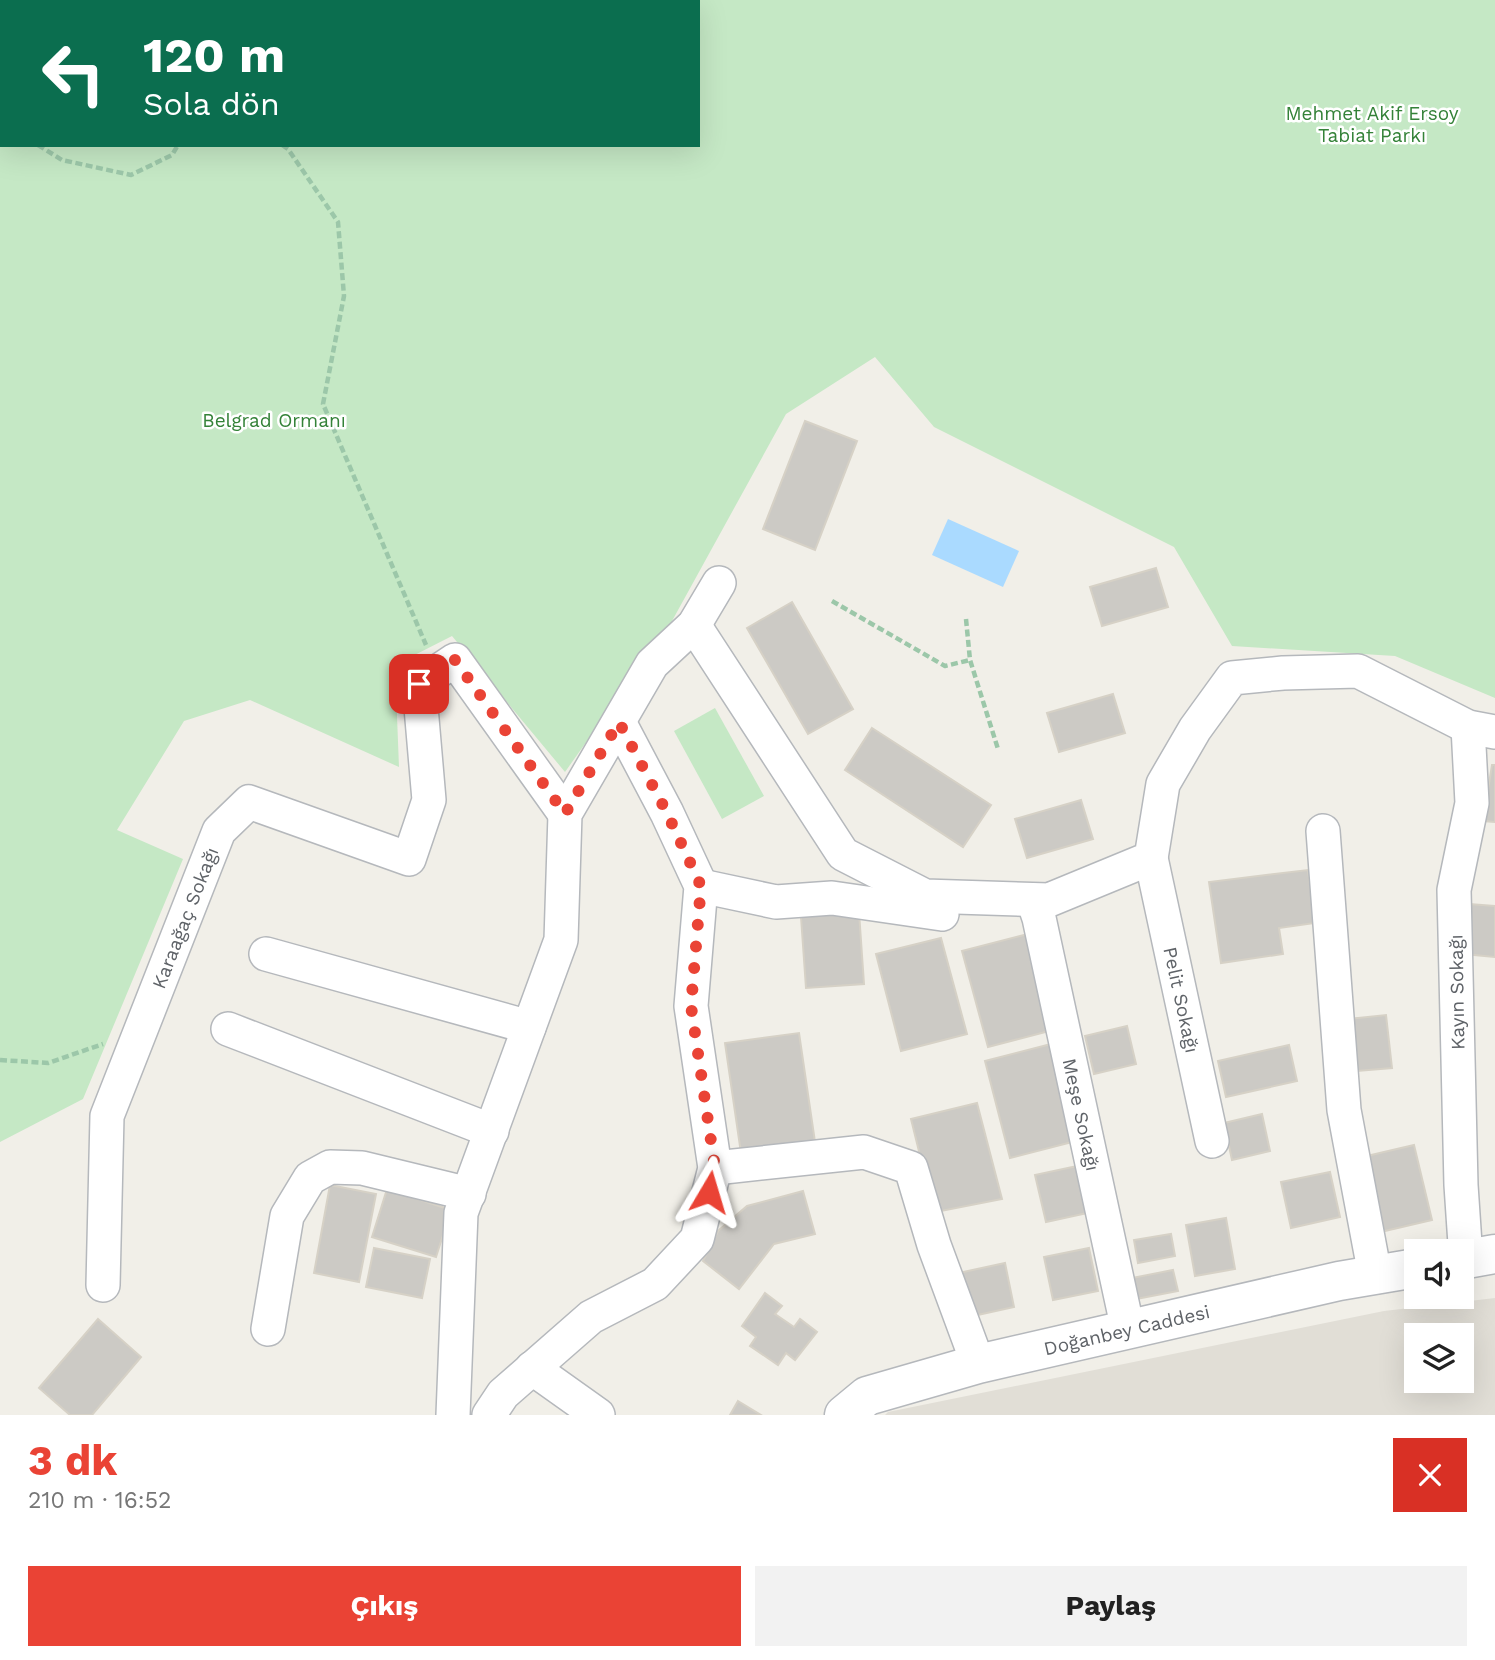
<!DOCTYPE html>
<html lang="tr">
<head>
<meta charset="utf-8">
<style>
  :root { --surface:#fff; --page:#f2f2f2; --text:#222; --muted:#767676; --accent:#ea4335 }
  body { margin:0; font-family:"Work Sans",sans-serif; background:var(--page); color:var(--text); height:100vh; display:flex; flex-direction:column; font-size:26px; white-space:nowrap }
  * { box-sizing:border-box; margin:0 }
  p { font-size:23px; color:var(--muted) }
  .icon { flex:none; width:38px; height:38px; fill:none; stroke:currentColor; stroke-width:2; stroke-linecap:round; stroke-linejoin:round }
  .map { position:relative; height:1415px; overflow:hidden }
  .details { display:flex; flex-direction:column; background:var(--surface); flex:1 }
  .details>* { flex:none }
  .guide { position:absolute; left:0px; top:0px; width:700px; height:147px; box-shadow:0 7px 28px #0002; background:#0b6e4f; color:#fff; overflow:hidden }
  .fabs { position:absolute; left:1404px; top:1239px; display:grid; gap:14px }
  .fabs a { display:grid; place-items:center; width:70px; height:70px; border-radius:0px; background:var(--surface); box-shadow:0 7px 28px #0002; font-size:35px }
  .pin { position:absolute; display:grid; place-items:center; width:60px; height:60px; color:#fff; margin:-30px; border-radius:14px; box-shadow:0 4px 10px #0006 }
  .me { position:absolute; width:77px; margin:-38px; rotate:7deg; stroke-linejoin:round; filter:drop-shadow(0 0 5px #0008) }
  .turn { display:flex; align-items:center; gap:24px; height:147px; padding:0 28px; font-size:32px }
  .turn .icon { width:91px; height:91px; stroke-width:2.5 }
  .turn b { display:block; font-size:49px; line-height:60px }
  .round { display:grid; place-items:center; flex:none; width:74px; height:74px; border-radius:0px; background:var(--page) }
  .summary { display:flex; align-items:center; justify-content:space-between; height:119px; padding:0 28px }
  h1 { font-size:42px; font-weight:700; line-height:52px; color:var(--accent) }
  .cta { display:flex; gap:14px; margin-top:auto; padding:14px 28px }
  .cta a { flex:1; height:80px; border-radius:0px; background:var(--accent); color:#fff; font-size:28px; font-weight:700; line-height:80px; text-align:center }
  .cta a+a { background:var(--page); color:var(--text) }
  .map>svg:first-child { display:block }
  .education { fill:#e1ded6; fill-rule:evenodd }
  .green { fill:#c5e8c5; fill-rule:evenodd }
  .water { fill:#aadaff }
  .building { fill:#cccac5; stroke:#d6d1c6; stroke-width:2 }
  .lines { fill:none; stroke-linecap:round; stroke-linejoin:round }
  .minor-casing { stroke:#b5b8bc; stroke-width:36 }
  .tertiary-casing { stroke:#b5b8bc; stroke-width:41 }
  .path { stroke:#9cc7a9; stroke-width:4.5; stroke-dasharray:7 3.5; stroke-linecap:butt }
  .minor { stroke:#fff; stroke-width:33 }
  .tertiary { stroke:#fff; stroke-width:38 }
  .route { stroke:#ea4335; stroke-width:12; stroke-dasharray:0 21.6 }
  .labels { text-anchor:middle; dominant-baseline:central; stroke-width:5; stroke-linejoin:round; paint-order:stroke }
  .park-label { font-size:19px; fill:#348238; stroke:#fff }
  .street-label { font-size:19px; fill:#5f6368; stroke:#fff }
</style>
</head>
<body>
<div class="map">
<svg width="1495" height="1415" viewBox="0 0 1495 1415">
  <rect width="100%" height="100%" fill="#f1efe8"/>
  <!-- education -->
  <path class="education" d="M1495,1298V1415H885L888,1412L1384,1311ZM1416,1335H1461V1381H1416Z"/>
  <!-- green -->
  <g class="green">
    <path d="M0,0H1495V698L1395,656L1232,646L1174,547L934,427L875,357L786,414L672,621L565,772L452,636L395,665L399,767L250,700L184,721L117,830L183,859L83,1099L0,1142ZM2,2H698V145H2Z"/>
    <polygon points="715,708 764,796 722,819 674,731"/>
  </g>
  <!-- water -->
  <polygon class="water" points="948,519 1019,551 1003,587 932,555"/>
  <!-- building -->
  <g class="building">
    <polygon points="805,421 857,441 815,550 763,529"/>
    <polygon points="1156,568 1168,607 1102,626 1090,587"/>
    <polygon points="792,602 853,709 808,734 747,628"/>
    <polygon points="1113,694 1125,733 1059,752 1047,713"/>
    <polygon points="872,728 991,805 963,847 845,770"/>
    <polygon points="1492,765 1495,765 1495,822 1483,821"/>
    <polygon points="1081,800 1093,839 1027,858 1015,819"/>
    <polygon points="1308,870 1315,923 1279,928 1283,954 1221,963 1209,882"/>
    <polygon points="1469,904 1495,906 1495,957 1464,954"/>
    <polygon points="859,912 864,984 806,988 801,917"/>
    <polygon points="1028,934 1053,1030 988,1047 962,951"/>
    <polygon points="941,938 967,1034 901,1051 876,954"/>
    <polygon points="1386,1015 1392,1068 1345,1072 1339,1020"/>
    <polygon points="1127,1026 1136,1064 1094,1074 1085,1036"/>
    <polygon points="799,1033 815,1142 741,1153 725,1043"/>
    <polygon points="1051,1044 1076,1141 1010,1158 985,1061"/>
    <polygon points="1289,1045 1297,1081 1226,1097 1218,1061"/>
    <polygon points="977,1103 1002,1199 941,1211 932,1204 911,1119"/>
    <polygon points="1262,1114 1270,1151 1232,1160 1224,1123"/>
    <polygon points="1414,1145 1432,1220 1372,1234 1354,1159"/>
    <polygon points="1082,1165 1092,1212 1046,1222 1035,1175"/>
    <polygon points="1330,1172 1340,1217 1291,1228 1281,1182"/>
    <polygon points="330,1185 376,1194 359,1282 314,1273"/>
    <polygon points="387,1189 451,1210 436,1257 372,1237"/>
    <polygon points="803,1191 815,1234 774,1244 739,1289 703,1261 718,1231 747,1206"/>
    <polygon points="1226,1218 1235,1269 1195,1276 1186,1225"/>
    <polygon points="1171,1234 1175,1256 1138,1263 1134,1240"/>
    <polygon points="374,1248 430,1259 422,1298 366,1287"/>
    <polygon points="1089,1248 1098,1291 1053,1300 1044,1257"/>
    <polygon points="1005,1263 1014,1307 964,1318 954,1274"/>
    <polygon points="1173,1270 1178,1291 1136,1299 1132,1278"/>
    <polygon points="765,1293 782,1306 775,1314 794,1327 800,1319 817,1332 795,1360 786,1353 778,1365 750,1346 756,1337 742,1326"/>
    <polygon points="98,1319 141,1357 92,1415 70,1415 39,1388"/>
    <polygon points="738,1401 761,1415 730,1415"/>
  </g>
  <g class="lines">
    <defs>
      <g id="minor">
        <polyline points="694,625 843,854 925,896 1049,900 1151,858 1163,784 1195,729 1232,678 1283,673 1358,671 1468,727 1495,732"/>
        <polyline points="1323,831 1344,1110 1375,1275"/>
        <path id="s1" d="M1151,858L1212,1141"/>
        <polyline points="701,886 776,902 832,898 942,914"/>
        <path id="s2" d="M1033,900L1039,918L1128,1330"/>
        <polyline points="266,954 529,1027"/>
        <polyline points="228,1029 492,1131"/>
        <polyline points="715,1168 864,1152 911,1168 934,1245 978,1364"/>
        <polyline points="1466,1259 1461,1185 1454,890 1472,803 1468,727"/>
        <path id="s3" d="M103,1285L107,1116L219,831L249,802L409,859L429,800L419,684L455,660L565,814"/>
        <polyline points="268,1329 287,1216 310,1178 330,1167 362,1168 469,1194"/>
        <polyline points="532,1368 598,1415"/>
        <polyline points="453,1415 461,1213 561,940 565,814 652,664 694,625 719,583"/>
        <polyline points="489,1415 503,1394 591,1317 655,1284 697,1239 715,1168 691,1006 701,886 667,813 619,722"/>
      </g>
      <g id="tertiary">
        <polyline points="1461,1260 1495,1254"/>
        <path id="s4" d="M844,1415L867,1396L978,1364L1339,1281L1416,1268"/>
      </g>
    </defs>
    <!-- minor casing -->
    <use href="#minor" class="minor-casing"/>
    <!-- tertiary casing -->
    <use href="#tertiary" class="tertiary-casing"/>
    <!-- path -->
    <g class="path">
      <polyline points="231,2 231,0"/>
      <polyline points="0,122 2,123"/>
      <polyline points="38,145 62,160 131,175 172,155 178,145"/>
      <polyline points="282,145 288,149 338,222 344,296 323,404 426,645"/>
      <polyline points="832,601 945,666 970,660"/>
      <polyline points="966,619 970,660 998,749"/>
      <polyline points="0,1060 48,1063 103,1044"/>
    </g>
    <!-- minor -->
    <use href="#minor" class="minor"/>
    <!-- tertiary -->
    <use href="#tertiary" class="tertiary"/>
  </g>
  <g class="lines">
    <!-- route -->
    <polyline class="route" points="419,684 455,660 565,814 619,722 667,813 701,886 691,1006 715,1168 709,1192"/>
  </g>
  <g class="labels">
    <!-- park labels -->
    <g class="park-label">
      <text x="1372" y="113">Mehmet Akif Ersoy<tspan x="1372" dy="22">Tabiat Parkı</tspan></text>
      <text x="274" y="420">Belgrad Ormanı</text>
    </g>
    <!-- street labels -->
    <g class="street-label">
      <text stroke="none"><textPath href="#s3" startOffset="382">Karaağaç Sokağı</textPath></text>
      <text transform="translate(1457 992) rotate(-91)">Kayın Sokağı</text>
      <text stroke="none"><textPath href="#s1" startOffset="145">Pelit Sokağı</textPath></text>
      <text stroke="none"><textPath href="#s2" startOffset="220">Meşe Sokağı</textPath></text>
      <text stroke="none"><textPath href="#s4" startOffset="298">Doğanbey Caddesi</textPath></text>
    </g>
  </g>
</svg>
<div class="fabs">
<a><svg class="icon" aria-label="sound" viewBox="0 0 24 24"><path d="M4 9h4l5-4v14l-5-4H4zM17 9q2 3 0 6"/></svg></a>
<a><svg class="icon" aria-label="layers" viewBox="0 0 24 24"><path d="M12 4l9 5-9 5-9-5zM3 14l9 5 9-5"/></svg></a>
</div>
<div class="pin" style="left:419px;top:684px;background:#d93025"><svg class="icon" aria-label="arrive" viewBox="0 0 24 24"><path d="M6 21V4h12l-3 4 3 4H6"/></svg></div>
<svg class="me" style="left:709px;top:1192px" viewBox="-20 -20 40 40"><path d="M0-17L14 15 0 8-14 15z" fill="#ea4335" stroke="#fff" stroke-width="4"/></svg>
<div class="guide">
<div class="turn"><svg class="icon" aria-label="left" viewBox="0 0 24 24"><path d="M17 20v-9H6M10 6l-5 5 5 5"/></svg><div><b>120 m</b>Sola dön</div></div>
</div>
</div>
<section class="details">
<div class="summary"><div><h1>3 dk</h1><p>210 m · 16:52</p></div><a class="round" style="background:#d93025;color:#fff"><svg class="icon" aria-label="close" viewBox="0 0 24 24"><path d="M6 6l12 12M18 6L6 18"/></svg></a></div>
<div class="cta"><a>Çıkış</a><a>Paylaş</a></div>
</section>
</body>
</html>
